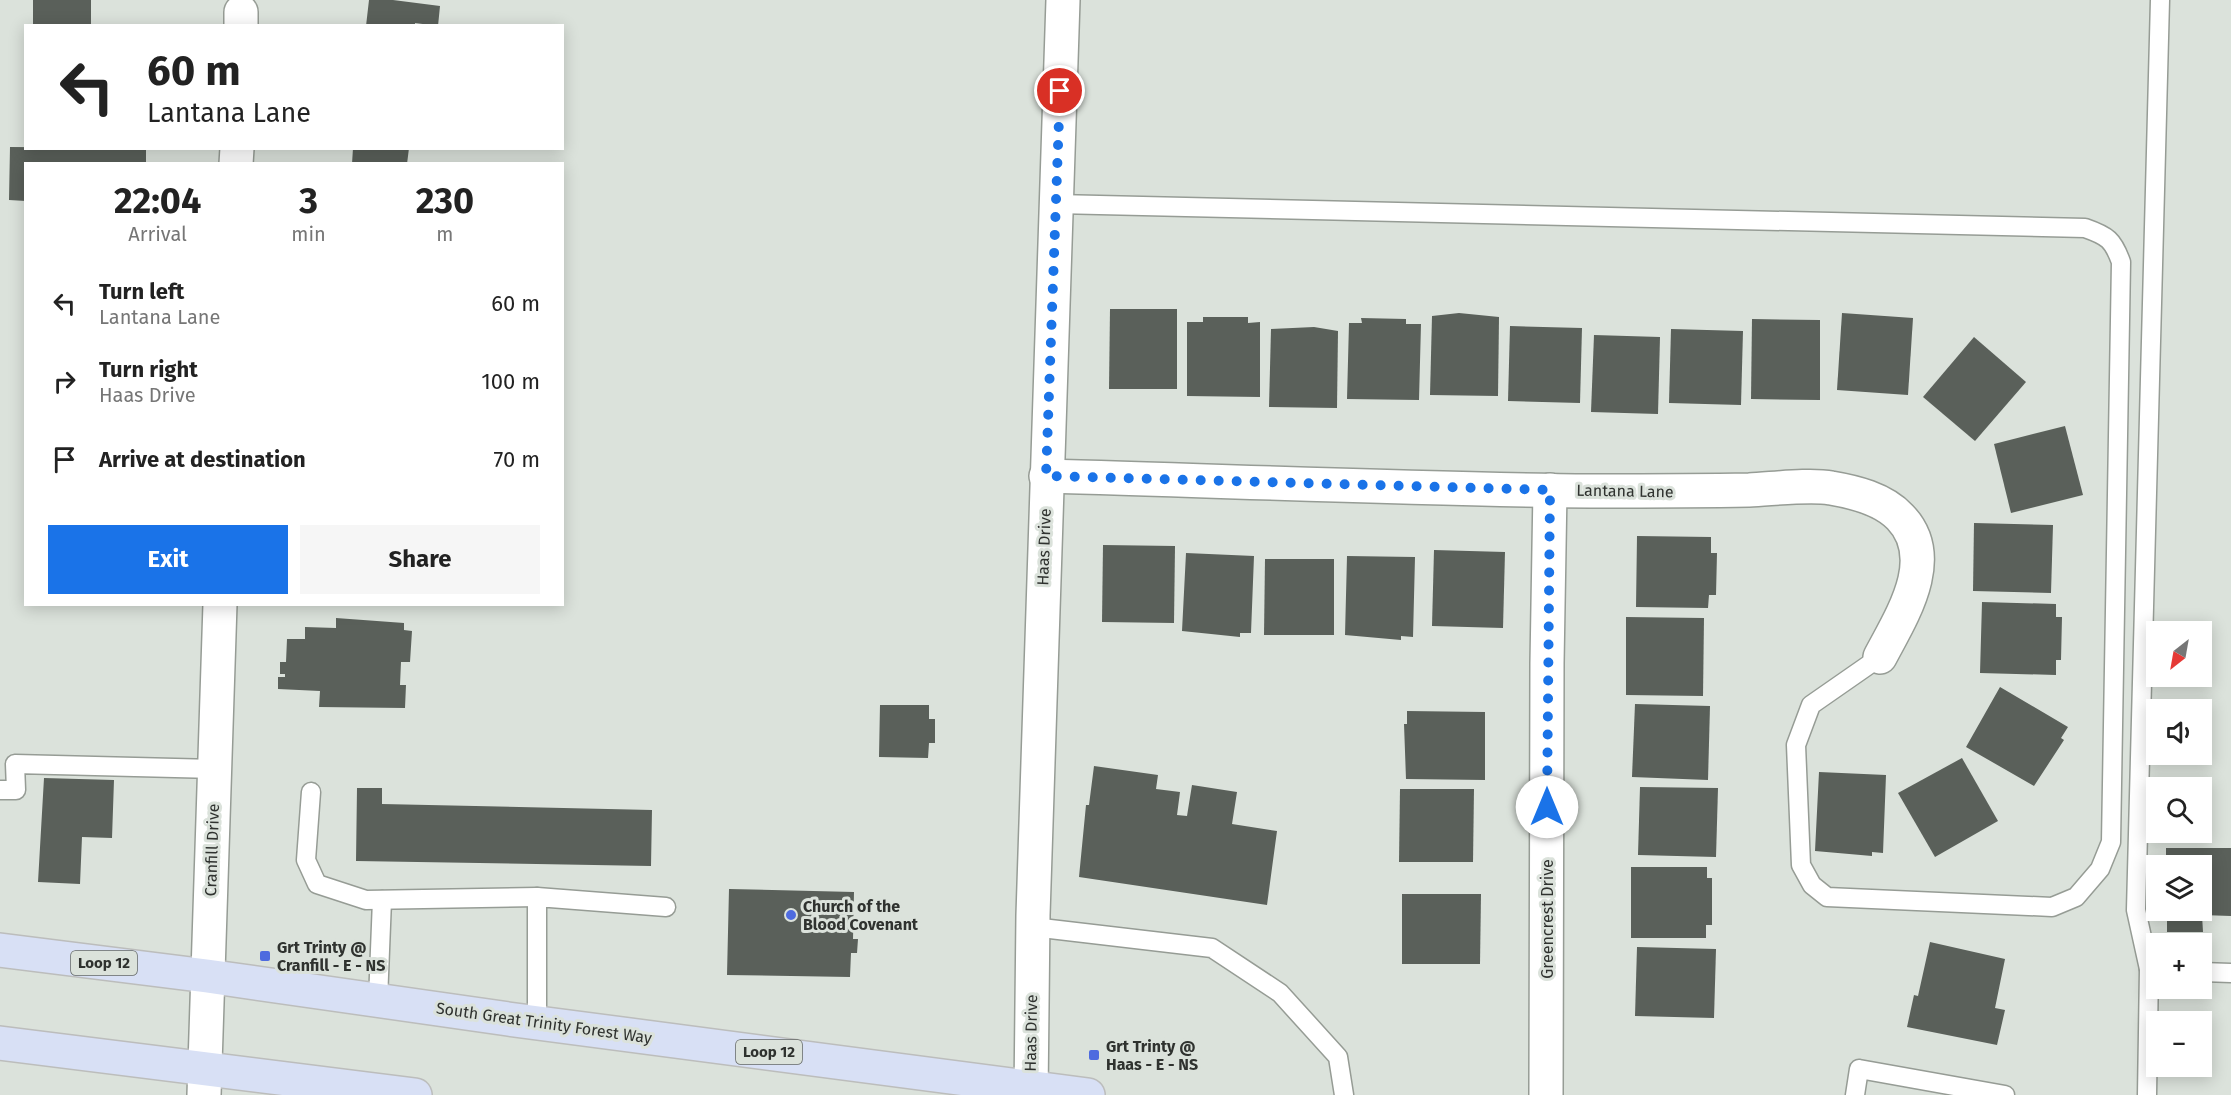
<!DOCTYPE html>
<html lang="en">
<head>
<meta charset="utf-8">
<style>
  :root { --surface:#fff; --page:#f6f6f6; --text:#222; --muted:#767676; --accent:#1a73e8 }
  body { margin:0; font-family:"Fira Sans",sans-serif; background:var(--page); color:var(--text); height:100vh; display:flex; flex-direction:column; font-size:22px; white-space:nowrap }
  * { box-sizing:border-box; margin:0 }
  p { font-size:20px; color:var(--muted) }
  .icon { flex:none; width:33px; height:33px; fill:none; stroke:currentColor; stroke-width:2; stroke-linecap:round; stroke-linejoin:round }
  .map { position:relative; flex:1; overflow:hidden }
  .details { position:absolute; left:24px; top:162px; width:540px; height:444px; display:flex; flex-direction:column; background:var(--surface); border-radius:0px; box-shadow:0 3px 15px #0003 }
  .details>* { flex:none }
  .hud { position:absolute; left:24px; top:24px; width:540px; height:126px; border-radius:0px; box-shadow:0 3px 15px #0003; background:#fff; color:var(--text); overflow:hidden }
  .needle { width:39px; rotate:211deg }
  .tools { position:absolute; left:2146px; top:621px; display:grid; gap:12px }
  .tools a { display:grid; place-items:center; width:66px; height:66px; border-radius:0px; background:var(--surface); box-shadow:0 3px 15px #0003; font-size:30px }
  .pin { position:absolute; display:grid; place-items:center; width:51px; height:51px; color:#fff; margin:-26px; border:3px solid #fff; border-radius:50%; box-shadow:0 2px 6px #0007 }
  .me { position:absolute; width:66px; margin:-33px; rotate:0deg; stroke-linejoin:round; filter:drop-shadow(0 0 4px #0008) }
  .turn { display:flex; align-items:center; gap:21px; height:126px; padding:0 24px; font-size:27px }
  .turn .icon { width:78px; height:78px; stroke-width:2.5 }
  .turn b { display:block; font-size:42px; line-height:51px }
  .eta { display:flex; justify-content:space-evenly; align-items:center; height:102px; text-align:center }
  .eta b { font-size:36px; font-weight:700; line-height:42px }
  .cta { display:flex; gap:12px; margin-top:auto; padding:12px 24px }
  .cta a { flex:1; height:69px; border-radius:0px; background:var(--accent); color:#fff; font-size:24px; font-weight:700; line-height:69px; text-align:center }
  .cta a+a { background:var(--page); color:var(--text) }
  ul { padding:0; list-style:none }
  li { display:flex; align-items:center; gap:18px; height:78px; padding:0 24px }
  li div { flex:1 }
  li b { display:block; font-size:22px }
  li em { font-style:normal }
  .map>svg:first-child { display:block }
  .building { fill:#5a605a }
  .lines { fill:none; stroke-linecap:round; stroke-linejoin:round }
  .lane-casing { stroke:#969c95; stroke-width:21 }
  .street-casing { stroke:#969c95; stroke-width:36 }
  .primary-casing { stroke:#bcbdbc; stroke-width:36 }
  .lane { stroke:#fff; stroke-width:18 }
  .street { stroke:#fff; stroke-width:33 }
  .primary { stroke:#d8e0f5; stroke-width:33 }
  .route { stroke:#1a73e8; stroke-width:10; stroke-dasharray:0 18 }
  .poi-dot { fill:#4e6bdf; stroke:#dbe2db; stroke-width:2 }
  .labels { text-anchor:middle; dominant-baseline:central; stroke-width:6; stroke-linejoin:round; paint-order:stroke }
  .shield { fill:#dbe2db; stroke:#636763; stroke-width:1.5 }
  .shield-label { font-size:15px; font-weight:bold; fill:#2f322f }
  .street-label { font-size:16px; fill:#2f322f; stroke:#dbe2db }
  .poi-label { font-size:16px; font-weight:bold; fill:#2f322f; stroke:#dbe2db; text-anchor:start }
</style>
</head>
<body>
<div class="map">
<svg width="2231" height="1095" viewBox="0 0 2231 1095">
  <rect width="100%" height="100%" fill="#dbe2db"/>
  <!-- building -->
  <g class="building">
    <rect x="33" y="0" width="58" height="26"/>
    <polygon points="369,0 393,0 440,6 438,26 415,23 415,26 366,26"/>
    <polygon points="10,147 146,148 146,164 26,164 26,201 9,200"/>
    <polygon points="353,148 409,148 407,164 352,164"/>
    <polygon points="1110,309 1177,309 1177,389 1109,389"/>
    <polygon points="1459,313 1499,317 1498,396 1430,395 1432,316"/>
    <polygon points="1842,313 1913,318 1908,395 1837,390"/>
    <polygon points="1203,317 1248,317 1248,323 1260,322 1260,397 1187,396 1187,322 1203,322"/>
    <polygon points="1361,318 1406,319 1406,324 1421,324 1419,400 1347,399 1349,323 1362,323"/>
    <polygon points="1752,319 1820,320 1820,400 1751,399"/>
    <polygon points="1510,326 1582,328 1580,403 1508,401"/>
    <polygon points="1314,327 1338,331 1337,408 1269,407 1271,329"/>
    <polygon points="1671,329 1743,331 1741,405 1669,403"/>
    <polygon points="1594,335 1660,337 1658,414 1591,412"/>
    <polygon points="1974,337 2026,382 1975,441 1923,397"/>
    <polygon points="2065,426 2083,495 2011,513 1994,444"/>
    <polygon points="1974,523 2053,525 2051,593 1973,591"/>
    <polygon points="1637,536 1711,537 1711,553 1717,553 1716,595 1709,595 1708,608 1636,607"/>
    <polygon points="1103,545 1175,546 1174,623 1102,622"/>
    <polygon points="1434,550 1505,552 1503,628 1432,626"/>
    <polygon points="1186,553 1254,556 1251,633 1240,633 1240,637 1182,631"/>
    <polygon points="1347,556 1415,557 1413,637 1401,636 1401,640 1345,635"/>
    <polygon points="1265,559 1334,559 1334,635 1264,635"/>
    <polygon points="1982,602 2056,604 2056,617 2062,617 2061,660 2056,660 2056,675 1980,673"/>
    <polygon points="1626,617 1704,618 1703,696 1626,695"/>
    <polygon points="336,618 404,623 404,630 412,631 410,662 401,662 400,685 406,685 405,708 319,707 320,691 278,689 278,677 285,677 285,674 280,674 280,662 286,662 287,639 305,639 305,627 336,628"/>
    <polygon points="2000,687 2068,727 2061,738 2064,740 2034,786 1966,747"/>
    <polygon points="1635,704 1710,706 1708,780 1632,777"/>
    <polygon points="880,705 929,705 929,719 935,719 935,743 929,743 928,758 879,757"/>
    <polygon points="1407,711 1485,712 1485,780 1406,779 1404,724 1407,724"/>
    <polygon points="1962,758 1998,821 1935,857 1898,793"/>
    <polygon points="1094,766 1158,775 1156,789 1180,792 1177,815 1187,816 1192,785 1237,792 1232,824 1277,831 1267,905 1079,877 1086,805 1089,805"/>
    <polygon points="1819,772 1886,775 1883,853 1872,852 1872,856 1815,851"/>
    <polygon points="44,778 114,780 112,838 82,837 80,884 38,882"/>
    <polygon points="1640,787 1718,788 1716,857 1638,855"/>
    <polygon points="357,788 382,788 382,804 652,810 651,866 356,861"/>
    <polygon points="1400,789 1474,789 1473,862 1399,862"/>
    <polygon points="2166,848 2231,848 2231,916 2202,915 2203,932 2167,932 2167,910 2202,910 2202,866 2166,866"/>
    <polygon points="1631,867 1707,867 1707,878 1712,878 1712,925 1706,925 1706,938 1631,938"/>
    <polygon points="729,889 854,892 853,939 858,939 857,953 851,953 850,977 727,975"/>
    <polygon points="1402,894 1481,894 1480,964 1402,964"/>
    <polygon points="1930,942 2005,959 1995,1008 2005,1010 1997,1045 1907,1027 1914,995 1918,996"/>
    <polygon points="1637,947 1716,949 1714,1018 1635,1016"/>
  </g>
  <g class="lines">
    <defs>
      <g id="lane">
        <path d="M1056,204L2085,228C2108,236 2113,240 2121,262L2111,842L2100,869L2076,897L2052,907L1827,897L1812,885L1801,865L1796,745L1811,705L1880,657"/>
        <polyline points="0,790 16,790 15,764 215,769"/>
        <polyline points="311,792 306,860 317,884 366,900 537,897"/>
        <polyline points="1033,927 1212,948 1280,993 1338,1057 1344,1095"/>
        <polyline points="2149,969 2136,910 2160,0"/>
        <polyline points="2202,972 2231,973"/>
        <polyline points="378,1000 382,900"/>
        <polyline points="537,1022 537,897 666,907"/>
        <polyline points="1855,1095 1859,1069 2005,1095"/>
        <polyline points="2147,1095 2149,969 2157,969"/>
      </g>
      <g id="street">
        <polyline points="241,26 241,12"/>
        <polyline points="236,164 237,148"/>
        <path d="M1046,476C1228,481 1410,489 1591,491C1644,491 1697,491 1749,490C1772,489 1810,484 1831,488C1855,492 1883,499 1900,517C1940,558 1901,617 1880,657"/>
        <polyline points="204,1095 220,604"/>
        <polyline points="1031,1095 1033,915 1063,0"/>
        <polyline points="1546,1095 1547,663 1550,490"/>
      </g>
      <g id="primary">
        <polyline points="0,950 207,976 508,1019 1088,1095"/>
        <polyline points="0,1043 415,1095"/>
      </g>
    </defs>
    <!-- lane casing -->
    <use href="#lane" class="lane-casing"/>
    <!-- street casing -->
    <use href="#street" class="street-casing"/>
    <!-- primary casing -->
    <use href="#primary" class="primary-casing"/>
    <!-- lane -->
    <use href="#lane" class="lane"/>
    <!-- street -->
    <use href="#street" class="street"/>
    <!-- primary -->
    <use href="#primary" class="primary"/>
  </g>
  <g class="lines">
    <!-- route -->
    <polyline class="route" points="1060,91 1046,476 1550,490 1547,807"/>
  </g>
  <!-- markers -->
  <g class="poi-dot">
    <circle cx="791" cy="915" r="6"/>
    <rect x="259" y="950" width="12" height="12" rx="3"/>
    <rect x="1088" y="1049" width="12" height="12" rx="3"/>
  </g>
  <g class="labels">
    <!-- shield labels -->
    <g class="shield">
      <rect x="71" y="951" width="66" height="24" rx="4.5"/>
      <rect x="736" y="1040" width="66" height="24" rx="4.5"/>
    </g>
    <g class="shield-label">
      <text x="104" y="963">Loop 12</text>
      <text x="769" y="1052">Loop 12</text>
    </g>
    <!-- street labels -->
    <g class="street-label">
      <text transform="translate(1625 491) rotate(1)">Lantana Lane</text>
      <text transform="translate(1044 547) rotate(-88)">Haas Drive</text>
      <text transform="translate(212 850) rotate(-88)">Cranfill Drive</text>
      <text transform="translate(1547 919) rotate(-90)">Greencrest Drive</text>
      <text transform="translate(544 1023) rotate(8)">South Great Trinity Forest Way</text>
      <text transform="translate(1031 1033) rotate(-89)">Haas Drive</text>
    </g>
    <!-- poi labels -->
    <g class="poi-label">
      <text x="803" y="906">Church of the<tspan x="803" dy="18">Blood Covenant</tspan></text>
      <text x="277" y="947">Grt Trinty @<tspan x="277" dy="18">Cranfill - E - NS</tspan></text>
      <text x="1106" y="1046">Grt Trinty @<tspan x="1106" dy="18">Haas - E - NS</tspan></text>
    </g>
  </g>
</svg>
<div class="tools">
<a><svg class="needle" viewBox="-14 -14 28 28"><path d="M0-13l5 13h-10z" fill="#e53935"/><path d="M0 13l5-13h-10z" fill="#767676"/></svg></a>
<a><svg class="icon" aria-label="sound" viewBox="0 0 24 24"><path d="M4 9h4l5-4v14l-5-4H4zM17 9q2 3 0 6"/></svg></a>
<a><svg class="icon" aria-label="search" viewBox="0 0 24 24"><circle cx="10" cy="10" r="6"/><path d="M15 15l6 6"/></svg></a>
<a><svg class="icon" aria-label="layers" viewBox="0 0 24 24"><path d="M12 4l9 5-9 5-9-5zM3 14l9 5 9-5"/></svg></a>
<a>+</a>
<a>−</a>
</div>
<div class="pin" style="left:1060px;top:91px;background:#d93025"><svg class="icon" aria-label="arrive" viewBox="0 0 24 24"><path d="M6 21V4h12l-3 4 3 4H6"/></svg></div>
<svg class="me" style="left:1547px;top:807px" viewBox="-20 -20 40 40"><circle r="19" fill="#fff"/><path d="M0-13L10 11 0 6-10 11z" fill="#1a73e8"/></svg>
<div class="hud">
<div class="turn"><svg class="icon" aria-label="left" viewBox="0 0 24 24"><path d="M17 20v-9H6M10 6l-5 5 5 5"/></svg><div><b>60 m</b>Lantana Lane</div></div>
</div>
<section class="details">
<div class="eta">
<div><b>22:04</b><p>Arrival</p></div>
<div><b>3</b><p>min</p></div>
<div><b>230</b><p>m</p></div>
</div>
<ul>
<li><svg class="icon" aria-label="left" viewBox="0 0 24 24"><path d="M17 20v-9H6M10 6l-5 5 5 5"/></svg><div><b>Turn left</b><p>Lantana Lane</p></div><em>60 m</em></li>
<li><svg class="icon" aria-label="right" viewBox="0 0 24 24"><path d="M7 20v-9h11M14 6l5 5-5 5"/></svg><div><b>Turn right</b><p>Haas Drive</p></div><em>100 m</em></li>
<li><svg class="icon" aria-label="arrive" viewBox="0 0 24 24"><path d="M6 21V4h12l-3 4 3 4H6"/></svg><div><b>Arrive at destination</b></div><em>70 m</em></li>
</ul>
<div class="cta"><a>Exit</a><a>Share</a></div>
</section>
</div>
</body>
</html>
